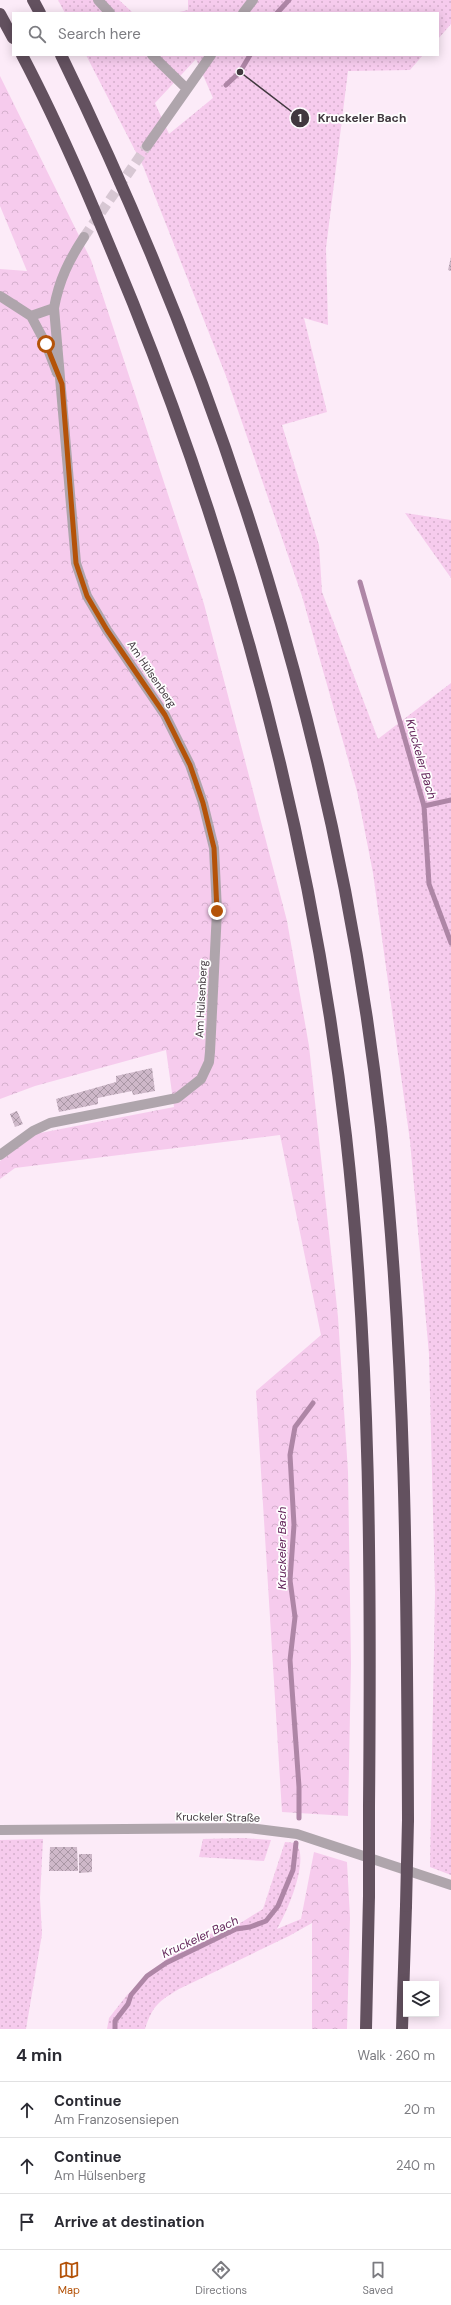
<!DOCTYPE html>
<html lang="en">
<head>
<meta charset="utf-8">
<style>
	body { margin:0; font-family:"DM Sans",sans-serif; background:#f2f2f3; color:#2b2b33 }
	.controls { position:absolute; right:12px; bottom:12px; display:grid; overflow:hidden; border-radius:0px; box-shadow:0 2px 10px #0003 }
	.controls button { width:36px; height:36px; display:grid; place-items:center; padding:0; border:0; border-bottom:1px solid #e1e1e2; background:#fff; color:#2b2b33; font:20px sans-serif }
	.stop { position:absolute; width:12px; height:12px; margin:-9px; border:3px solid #b45309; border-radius:50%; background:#fff }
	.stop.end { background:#b45309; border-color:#fff; box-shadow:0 1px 4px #0008 }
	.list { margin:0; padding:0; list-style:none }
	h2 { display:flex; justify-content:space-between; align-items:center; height:52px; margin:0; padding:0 16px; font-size:17px }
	h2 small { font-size:13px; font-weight:400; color:#7c7c81 }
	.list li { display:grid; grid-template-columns:26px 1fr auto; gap:12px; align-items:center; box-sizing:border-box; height:56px; padding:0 16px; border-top:1px solid #e1e1e2 }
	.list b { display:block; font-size:15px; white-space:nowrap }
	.list p { margin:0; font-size:13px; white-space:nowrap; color:#7c7c81 }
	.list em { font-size:13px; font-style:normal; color:#7c7c81 }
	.icon { flex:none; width:22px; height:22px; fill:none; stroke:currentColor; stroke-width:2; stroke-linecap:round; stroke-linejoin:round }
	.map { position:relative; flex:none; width:451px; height:2029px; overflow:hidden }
	.search { position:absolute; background:#fff; box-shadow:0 2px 10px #0003; left:12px; right:12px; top:12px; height:44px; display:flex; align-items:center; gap:10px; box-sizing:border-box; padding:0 14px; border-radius:0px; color:#7c7c81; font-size:15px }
	.sheet { height:220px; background:#fff }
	nav { display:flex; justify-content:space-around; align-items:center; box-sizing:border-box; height:56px; border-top:1px solid #e1e1e2; background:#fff; font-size:11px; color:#7c7c81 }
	nav a { display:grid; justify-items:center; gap:2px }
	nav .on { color:#b45309 }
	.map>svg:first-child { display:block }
</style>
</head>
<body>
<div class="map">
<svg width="451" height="2029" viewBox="0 0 451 2029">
	<defs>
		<pattern id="grass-dots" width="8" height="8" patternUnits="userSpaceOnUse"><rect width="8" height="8" fill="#f6cbed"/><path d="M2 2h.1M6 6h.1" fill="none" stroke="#d4afcc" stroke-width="1.8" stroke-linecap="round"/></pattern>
		<pattern id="forest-crowns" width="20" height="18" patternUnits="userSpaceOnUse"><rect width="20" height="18" fill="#f6cbed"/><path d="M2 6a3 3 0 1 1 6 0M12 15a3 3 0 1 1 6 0" fill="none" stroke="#d4afcc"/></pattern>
		<pattern id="building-cross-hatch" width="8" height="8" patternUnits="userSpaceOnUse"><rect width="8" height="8" fill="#ceb8c9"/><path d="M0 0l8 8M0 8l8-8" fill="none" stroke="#a997a5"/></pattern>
	</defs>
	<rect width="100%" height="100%" fill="#fcebf8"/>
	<!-- grass -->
	<path fill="url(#grass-dots)" fill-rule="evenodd" d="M58,0H119L133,13H65Z
		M188,0H451V24L438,39V13H175L188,10Z
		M86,55H423L410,70L348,71L326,248L328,325L304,318L327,412L282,425L319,545L322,592L378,739L451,683V1875L430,1867L435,1592L429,1354L410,1141L373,873L357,791L302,596L226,376L143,166ZM196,59L213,98L169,134L155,103Z
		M405,513L451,520V578Z
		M243,1838L271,1840L264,1861L199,1857L203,1839Z
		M43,1839L40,1898L42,1934L26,2029H0V1840Z
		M285,1842L296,1843C310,1860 287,1912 277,1929L301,1919L312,1923L289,1936L179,1989C158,2002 153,2005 145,2029H107L109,2018L127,1995L182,1945L242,1922L263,1909Z"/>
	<!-- forest -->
	<path fill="url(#forest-crowns)" d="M0,76L91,260L204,604L287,921L309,1046L338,1317L348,1472L351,1663L348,1816L282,1812L256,1391L321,1335L280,1135L15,1168L0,1179V1161L35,1134L174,1107L166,1050L35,1086L0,1099V269L27,271L0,206Z
		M314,1852L347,1862L350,1918L347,2029H312V1923L301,1919Z"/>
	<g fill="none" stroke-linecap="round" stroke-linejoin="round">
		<!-- stream -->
		<path stroke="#ae86a6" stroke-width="5" d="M277,13L289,0
			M226,85L240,72L250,55
			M360,582L424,806L429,884L451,943
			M424,806L451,800
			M299,1818V1787L290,1660L295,1617L290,1580L294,1525L290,1455L295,1427L313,1403
			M115,2029V2021L128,2004L131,1995L147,1976L166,1963L236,1929L250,1927L266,1921L278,1906L293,1870L296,1843"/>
	</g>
	<!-- building -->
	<path fill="url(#building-cross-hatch)" d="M451,257V271L448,270Z
		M152,1068L155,1091L133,1095L132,1091L107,1096L98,1098V1104L59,1112L56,1099L116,1082V1076Z
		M17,1111L23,1124L15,1127L10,1114Z
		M50,1847H77L78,1871H49Z
		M79,1854H92V1872L79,1873Z"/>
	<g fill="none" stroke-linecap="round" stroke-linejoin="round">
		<!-- minor-tunnel -->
		<path stroke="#d7c7d3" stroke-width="10" stroke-dasharray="10 5" stroke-linecap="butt" d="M84,237L147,146"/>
		<!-- minor -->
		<path stroke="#afa5ac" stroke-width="10" d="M98,0L110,13
			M243,13L253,0
			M152,55L187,89
			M147,146L211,55
			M0,296L31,316L46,344L57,373
			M31,316L54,308
			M0,1155L33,1131L50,1123L177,1098L201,1079L209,1062L210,1052L217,911L214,848L203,803L190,765L165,715L107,630L87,596L76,563L54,308C59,280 69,260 84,237
			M0,1830L249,1828L297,1834L451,1885"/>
		<!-- highway -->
		<path stroke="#63515f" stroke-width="12" d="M33,0L40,13
			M0,14L13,38
			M22,55C64,135 99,220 133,303C240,570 313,850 346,1136C371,1359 371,1583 369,1807
			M61,55C225,391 340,754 381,1127C406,1357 407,1589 408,1820
			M366,2029L369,1896
			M402,2029L406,1906"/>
		<!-- highway-bridge -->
		<path stroke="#63515f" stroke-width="12" d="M369,1896V1807
			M406,1906L408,1820"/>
	</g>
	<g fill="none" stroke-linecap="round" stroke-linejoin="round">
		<!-- route -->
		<path stroke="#b45309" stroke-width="5" d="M46,344L62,384L76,563L87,596L107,630L165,715L190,765L203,803L214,848L217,911"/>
	</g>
	<g text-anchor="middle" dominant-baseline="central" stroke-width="3.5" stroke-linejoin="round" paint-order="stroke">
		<!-- street labels -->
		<g font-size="11" fill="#41383f" stroke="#fefefe">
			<text transform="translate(152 674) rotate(56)">Am Hülsenberg</text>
			<text transform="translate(201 999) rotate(-87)">Am Hülsenberg</text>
			<text transform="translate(218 1817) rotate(1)">Kruckeler Straße</text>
		</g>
		<!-- water labels -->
		<g font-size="12" font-style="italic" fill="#63245a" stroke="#fefefe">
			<text transform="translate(421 759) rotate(74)">Kruckeler Bach</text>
			<text transform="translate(282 1548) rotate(-90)">Kruckeler Bach</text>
			<text transform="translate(200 1937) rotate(-25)">Kruckeler Bach</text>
		</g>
	</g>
	<!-- callouts -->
	<path fill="none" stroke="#41383f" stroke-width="1.5" d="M240 72L300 118"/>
	<g fill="#41383f" stroke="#fefefe" stroke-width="1.5">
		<circle cx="240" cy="72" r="4"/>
		<circle cx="300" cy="118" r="10"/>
	</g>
	<g font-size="12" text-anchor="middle" font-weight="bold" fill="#fff">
		<text x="300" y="122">1</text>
	</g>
	<g font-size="12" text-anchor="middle" font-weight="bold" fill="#41383f" stroke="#fefefe" stroke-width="3.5" stroke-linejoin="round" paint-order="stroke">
		<text x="362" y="122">Kruckeler Bach</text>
	</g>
</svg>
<div class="controls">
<button><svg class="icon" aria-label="layers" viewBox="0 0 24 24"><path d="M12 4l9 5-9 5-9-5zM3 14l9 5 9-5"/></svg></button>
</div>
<div class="stop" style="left:46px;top:344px"></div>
<div class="stop end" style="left:217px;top:911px"></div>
<div class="search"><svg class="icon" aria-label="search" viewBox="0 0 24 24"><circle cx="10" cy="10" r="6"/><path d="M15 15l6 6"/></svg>Search here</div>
</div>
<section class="sheet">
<h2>4 min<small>Walk · 260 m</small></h2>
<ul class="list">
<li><svg class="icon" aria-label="ahead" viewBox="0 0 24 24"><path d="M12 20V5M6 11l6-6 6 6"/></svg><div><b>Continue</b><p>Am Franzosensiepen</p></div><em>20 m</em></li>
<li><svg class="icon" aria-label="ahead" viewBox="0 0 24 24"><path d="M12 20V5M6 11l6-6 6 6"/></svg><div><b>Continue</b><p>Am Hülsenberg</p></div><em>240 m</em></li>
<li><svg class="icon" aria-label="arrive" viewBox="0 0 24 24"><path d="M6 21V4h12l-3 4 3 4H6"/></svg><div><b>Arrive at destination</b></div></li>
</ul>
</section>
<nav>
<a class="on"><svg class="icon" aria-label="map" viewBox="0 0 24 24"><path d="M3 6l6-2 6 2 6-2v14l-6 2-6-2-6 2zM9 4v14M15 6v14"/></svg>Map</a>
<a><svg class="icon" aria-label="directions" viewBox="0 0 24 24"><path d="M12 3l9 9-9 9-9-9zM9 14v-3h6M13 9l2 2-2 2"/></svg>Directions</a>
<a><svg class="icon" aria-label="saved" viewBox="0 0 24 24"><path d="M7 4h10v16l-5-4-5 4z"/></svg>Saved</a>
</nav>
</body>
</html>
